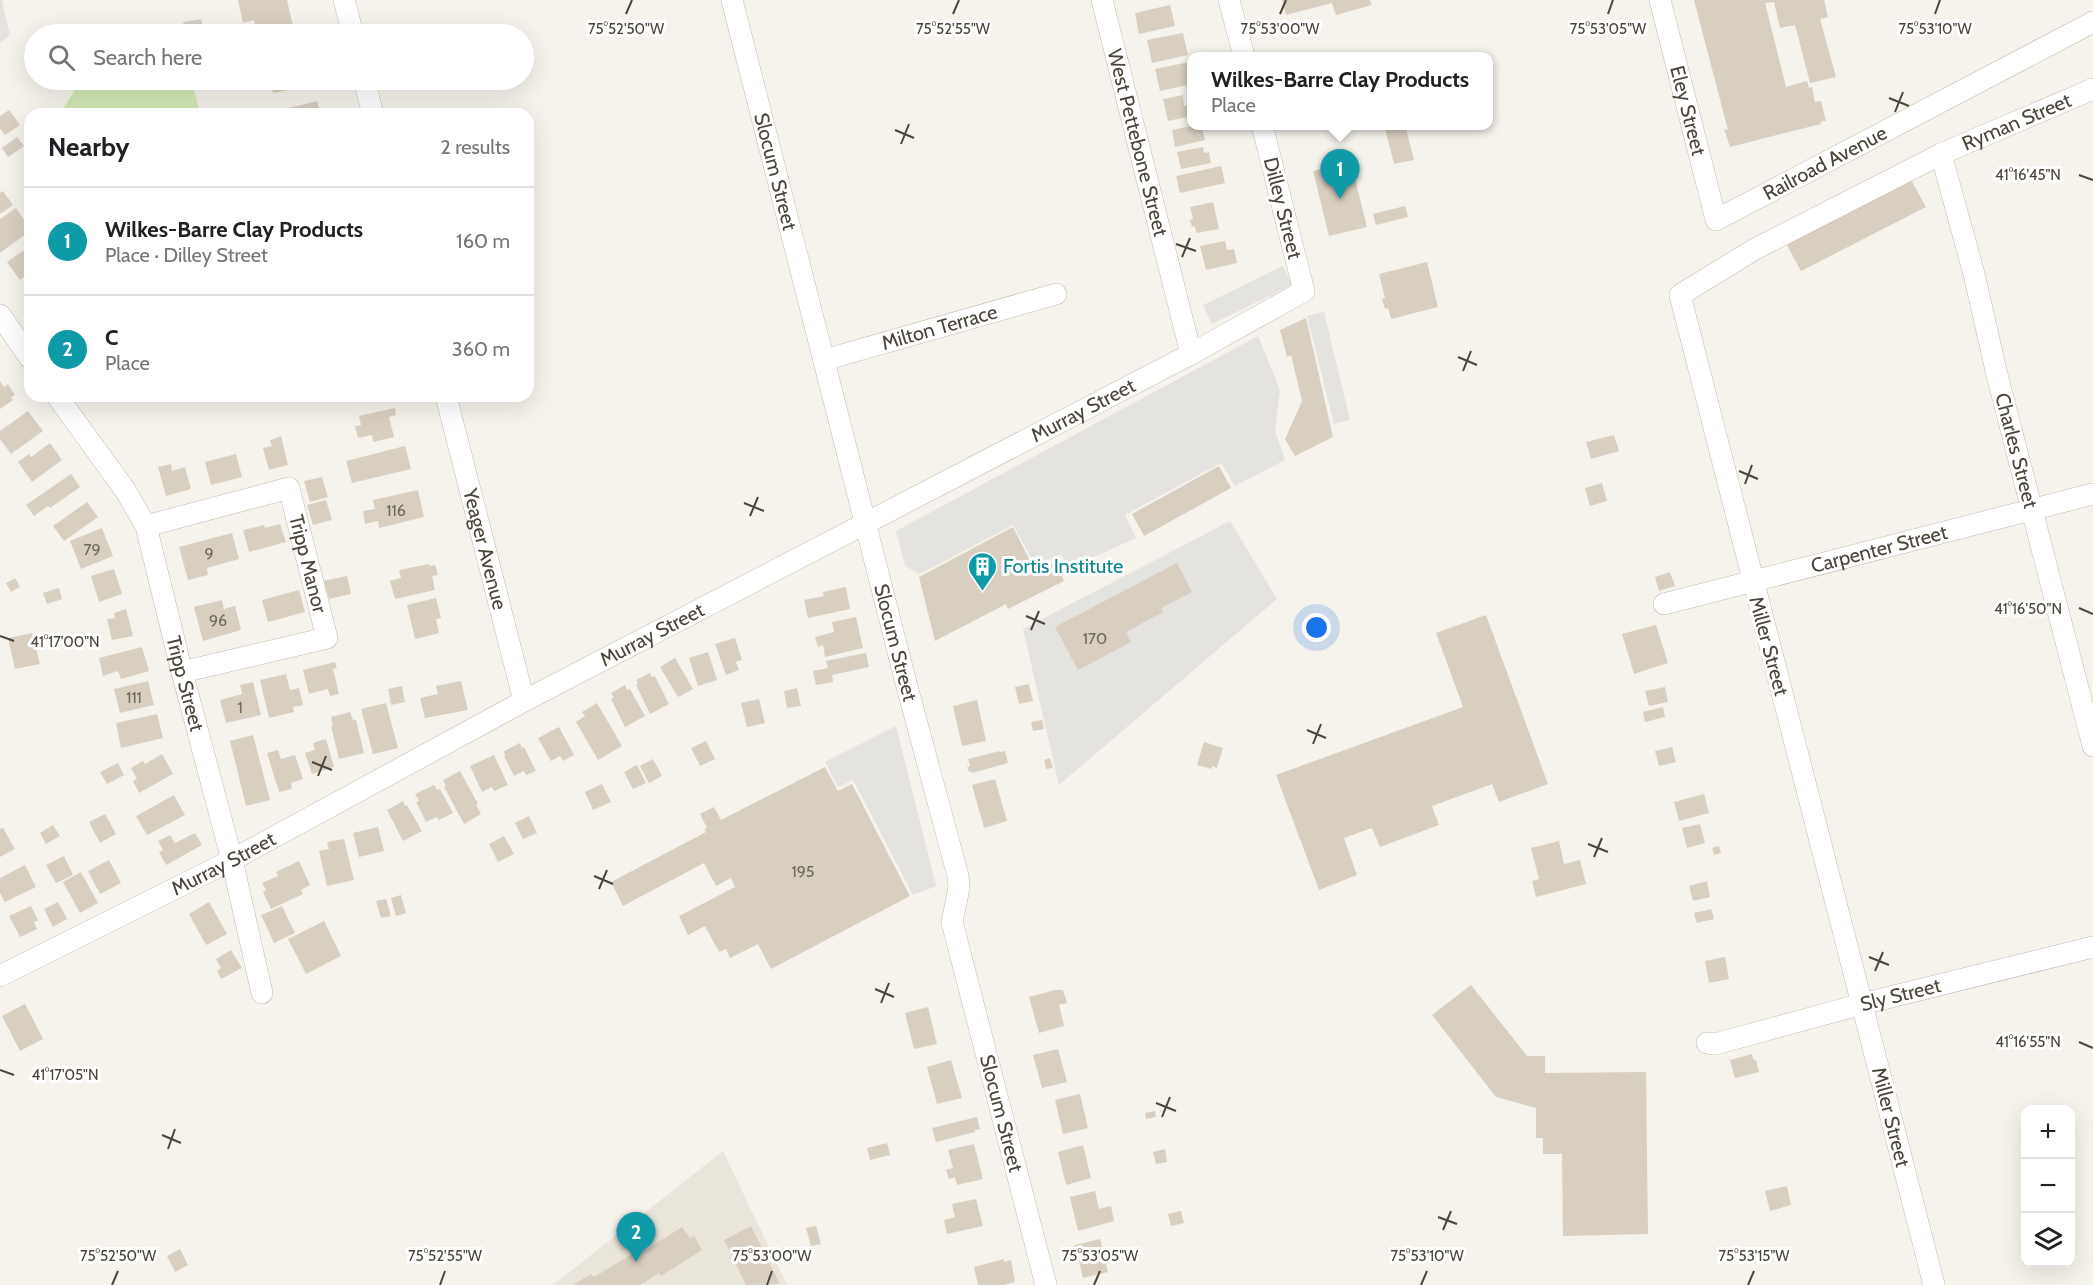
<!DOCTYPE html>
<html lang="en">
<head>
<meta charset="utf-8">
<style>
	body { margin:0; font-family:Cabin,sans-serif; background:#f2f2f2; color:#202124 }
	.controls { position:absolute; right:18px; bottom:18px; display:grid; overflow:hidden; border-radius:12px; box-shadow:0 6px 24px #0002 }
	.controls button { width:54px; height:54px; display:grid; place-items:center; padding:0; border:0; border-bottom:2px solid #e0e0e0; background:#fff; color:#202124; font:30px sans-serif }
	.you { position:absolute; left:1317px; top:628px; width:21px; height:21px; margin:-15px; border:4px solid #fff; border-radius:50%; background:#1a73e8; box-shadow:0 0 0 9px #1a73e833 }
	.badge { display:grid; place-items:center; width:39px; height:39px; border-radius:50%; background:#fc3f1d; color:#fff; font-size:20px; font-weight:700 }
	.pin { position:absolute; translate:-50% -50px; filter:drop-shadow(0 2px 3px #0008) }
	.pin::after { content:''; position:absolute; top:32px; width:21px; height:18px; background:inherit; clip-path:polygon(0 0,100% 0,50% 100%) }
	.popup { position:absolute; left:1187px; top:52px; width:306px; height:78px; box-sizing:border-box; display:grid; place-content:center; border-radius:12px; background:#fff; filter:drop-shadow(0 2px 4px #0005); font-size:20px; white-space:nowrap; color:#757577 }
	.popup b { font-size:22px; color:#202124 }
	.popup::after { content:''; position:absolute; left:50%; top:100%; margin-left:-12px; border:12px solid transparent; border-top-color:#fff }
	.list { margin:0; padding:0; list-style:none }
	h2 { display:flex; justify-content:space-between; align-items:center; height:78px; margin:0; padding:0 24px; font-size:26px }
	h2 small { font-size:20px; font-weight:400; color:#757577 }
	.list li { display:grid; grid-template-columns:39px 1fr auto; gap:18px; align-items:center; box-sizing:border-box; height:108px; padding:0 24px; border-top:2px solid #e0e0e0 }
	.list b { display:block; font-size:22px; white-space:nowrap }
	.list p { margin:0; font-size:20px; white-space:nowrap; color:#757577 }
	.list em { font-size:20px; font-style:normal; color:#757577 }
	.icon { flex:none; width:33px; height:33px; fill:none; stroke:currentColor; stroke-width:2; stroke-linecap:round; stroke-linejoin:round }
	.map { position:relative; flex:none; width:2093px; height:1285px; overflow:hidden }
	.search { position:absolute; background:#fff; box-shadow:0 6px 24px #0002; left:24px; top:24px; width:510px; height:66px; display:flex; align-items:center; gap:15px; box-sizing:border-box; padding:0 21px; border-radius:33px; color:#757577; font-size:22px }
	.panel { position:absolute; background:#fff; box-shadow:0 6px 24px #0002; left:24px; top:108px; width:510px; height:294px; border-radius:18px }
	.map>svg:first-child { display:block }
</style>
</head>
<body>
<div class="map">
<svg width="2093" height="1285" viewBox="0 0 2093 1285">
	<rect width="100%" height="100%" fill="#f6f3ec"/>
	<!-- residential -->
	<path fill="#eae5da" d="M723,1151L787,1285H553Z"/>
	<!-- green -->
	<path fill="#d2eab5" d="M81,80H192L200,114H60Z"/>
	<!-- parking -->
	<path fill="#e5e3e0" d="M0,0H2L10,35L0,43Z
		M1283,266L1292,285L1212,324L1203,305Z
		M1324,312L1350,420L1334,424L1307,316Z
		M1258,336L1280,390L1275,431L1285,460L1235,486L1221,463L1125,515L1136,538L1069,568L1061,554L1036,567L1013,525L920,574L905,566L896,531Z
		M1230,521L1277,599L1059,785L1023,629Z
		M896,726L936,885H939L913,895L853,780L838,787L825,762Z"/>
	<!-- building -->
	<path fill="#d8cfc1" d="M238,0H287L293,26L263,33L262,30L257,31L254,20L243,23Z
		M1282,0H1370L1372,5L1336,15L1332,3L1286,15Z
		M1694,0H1824L1828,17L1820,19L1836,77L1810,83L1795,25L1780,28L1774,2L1765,3L1786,87L1807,81L1809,88L1812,87L1815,102L1821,101L1826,121L1820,122L1821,124L1730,147L1724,129L1728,130Z
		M1170,5L1175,26L1139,34L1135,13Z
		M201,19L204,34H186L183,22Z
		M1183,33L1188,55L1152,63L1147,40Z
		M1189,62L1192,84L1160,91L1155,69Z
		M270,80H304L305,87L273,93Z
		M1183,95L1184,106H1191L1192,116L1168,121L1163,99Z
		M317,101L321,114H270V113Z
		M9,110L20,125L5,135L0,129V116Z
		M1197,125L1198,130L1202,129L1205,140L1175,147L1172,130Z
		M1384,125H1405L1414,160L1394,164Z
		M17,137L24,146L8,157L2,148Z
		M1203,147L1204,153L1209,152L1211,163L1181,169L1177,152Z
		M1336,165L1337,170L1352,167L1367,227L1329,236L1313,171Z
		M1221,166L1225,183L1180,193L1176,176Z
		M1910,178L1926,207L1801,271L1786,243Z
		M3,191L13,205L0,214V193Z
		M1213,202L1219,229L1196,233L1195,226L1192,227L1190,220L1193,219L1190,207Z
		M1405,206L1408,217L1376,225L1373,214Z
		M16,208L30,228V231L0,253V219Z
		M1225,241L1227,250L1234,249L1237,263L1206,270L1200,246Z
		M30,246V272L20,280L7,262Z
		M1427,262L1438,307L1391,319L1388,308L1385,309L1382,299L1385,298L1379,274Z
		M1306,318L1333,437L1295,456L1285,439L1302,401L1291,355L1287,357L1280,330Z
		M0,381L4,387L8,384L15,395L11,397L13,400L0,409Z
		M358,396H380V397L359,402Z
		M395,408L396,415L389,417L394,437L373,442L372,435L358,438L355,426L361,425L359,416Z
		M28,411L43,431L11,454L0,439V431Z
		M1614,435L1619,451L1591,459L1586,442Z
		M281,436L288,465L269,470L263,448L272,446L270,440Z
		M50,443L62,460L32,482L18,462L29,454L31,457Z
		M405,446L411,469L352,483L346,461Z
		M236,454L242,477L211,485L205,462Z
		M171,464L172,471L185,467L191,489L166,496L158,467Z
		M1219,466L1231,488L1144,536L1132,514Z
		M71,474L80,487L50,508L48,506L34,516L26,505Z
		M322,477L328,497L310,502L304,481Z
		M1602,483L1607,501L1590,506L1585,488Z
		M418,490L424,517L379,528L378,521L365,524L363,511L375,509L373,500Z
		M326,500L332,520L313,525L307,505Z
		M87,502L98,517L64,541L53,526Z
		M280,524L286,542L249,552L243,530L264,525L265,528Z
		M1013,527L1036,573L1056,562L1064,581L1008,609L1006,604L935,641L919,577Z
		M102,528L113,556L81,569L70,541Z
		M232,533L239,559L207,568L208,575L188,580L179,547Z
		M1177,563L1192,592L1161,608L1163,612L1126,632L1131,642L1078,670L1055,627Z
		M429,564V566L435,565L438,575L432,576L435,590L395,599L390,581L401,578L399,570Z
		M114,569L122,594L99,602L91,576Z
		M1670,572L1675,586L1659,591L1655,577Z
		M347,576L351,594L329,599L324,581Z
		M15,578L20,587L11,592L6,583Z
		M846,587L850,609L808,618L804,600L824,596L823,592Z
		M59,588L62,599L47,604L43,593Z
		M299,590L305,612L268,622L262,600Z
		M436,598L441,618L436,619L439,633L415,639L407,605Z
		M222,600L224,609L235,606L241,630L203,641L194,607Z
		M126,609L133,636L112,640L107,619L115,618L114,613Z
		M1486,615L1548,784L1499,802L1492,784L1432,806L1439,825L1380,847L1372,828L1344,838L1357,875L1319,890L1276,775L1463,707L1436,633Z
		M856,617L863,648L825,657L823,645L818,647L815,637L834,632L832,622Z
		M1656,625L1668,663L1634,674L1622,634Z
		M32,633L40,664L15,669L8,638Z
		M735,638L742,660L736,662L739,670L726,675L715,644Z
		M142,647L149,671L121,679L118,671L103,676L99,658Z
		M708,652L717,680L698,686L689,658Z
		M866,653L869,667L832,675L833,682L816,685L813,671L828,668L826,661Z
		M675,658L693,689L678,697L660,667Z
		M335,662L337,668L333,669L339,694L330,696L328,689L309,694L303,670Z
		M650,673L652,677L655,676L669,704L650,714L636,685L638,684L636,680Z
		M286,674L290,690L299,688L303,705L293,707L294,712L269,718L260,680Z
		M148,681L154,705L120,713L114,689Z
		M461,681L468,710L425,718L420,698L438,694L436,686Z
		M253,682L261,715L226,723L220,700L242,694L240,685Z
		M1029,684L1033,701L1019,704L1015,687Z
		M625,685L627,690L630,689L645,716L625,727L611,699L614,697L611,693Z
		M402,686L405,702L391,705L388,689Z
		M1665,687L1668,702L1649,706L1645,691Z
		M797,688L801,706L787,708L784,691Z
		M759,699L765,723L747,727L741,703Z
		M977,700L986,741L962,746L953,706Z
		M386,703L398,748L373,754L361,709Z
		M597,703L622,746L598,760L576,722L585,716L582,712Z
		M1663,707L1665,717L1645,722L1643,712Z
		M350,712L353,720H356L364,753L339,759L331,726H333L331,717Z
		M157,714L163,738L121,748L116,723Z
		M1042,720L1044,729L1033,731L1031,722Z
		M559,727L574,755L563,761L560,756L551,761L538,738Z
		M253,735L270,800L246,806L230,741Z
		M326,739L334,767L312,774L305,753L315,750L313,743Z
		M706,741L715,759L700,766L691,748Z
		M1204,742L1223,748L1217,768L1212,766V769L1197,765Z
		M520,743L522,748L524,747L536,771L526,775L524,771L514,776L504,756H505L504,751Z
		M1672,747L1676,762L1659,766L1655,751Z
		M278,750L281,759L295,755L303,779L291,783L292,789L279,792L267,753Z
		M1000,751V752L1005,751L1008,763L972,773L971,771L969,772L967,767L970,766L968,759Z
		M162,754L173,774L139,793L133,781L137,779L131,768L143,761L145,764Z
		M494,755L508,785L494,791L492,787L482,792L470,766Z
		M1050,758L1053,768L1046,769L1044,760Z
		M653,759L662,776L649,783L640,766Z
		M118,763L124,775L107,784L100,772Z
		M637,765L646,783L633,789L624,772Z
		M825,767L838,791L852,784L910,896L771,969L758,944L730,958L726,949L719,952L705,926L688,935L679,916L735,887L731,878L716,886L704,863L623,906L611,882L706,832L704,829L707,828L700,814L714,807L721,820Z
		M460,771L478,804L476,805L481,814L464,824L444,787L446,786L443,780Z
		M995,779L1007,821L984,828L972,785Z
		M602,784L611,802L593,810L585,792Z
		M434,785L437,790L440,789L453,813L439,820L437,817L426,822L416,802L419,801L415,794Z
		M1704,794L1709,813L1679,821L1674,802Z
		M174,795L185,815L147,835L136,816Z
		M403,801L405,806L407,805L422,831L403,841L387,810Z
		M105,814L116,834L100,843L89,822Z
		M529,816L537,833L523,839L515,823Z
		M1700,824L1705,843L1687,848L1682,828Z
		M53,825L60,836L46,844L40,833Z
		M378,827L384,851L359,857L353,833Z
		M3,828L15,849L0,857V829Z
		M195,833L202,845L166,865L159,852L163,850L158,841L170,835L175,843Z
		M504,836L514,854L498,862L489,844Z
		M344,839L354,880L327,886L319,851L329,849L327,842Z
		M1559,841L1564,864L1580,860L1586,884L1536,897L1532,881L1539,879L1531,848Z
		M1719,846L1721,853L1714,855L1712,848Z
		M64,856L73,875L56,883L46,865Z
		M109,860L121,883L100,894L88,871Z
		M299,861L310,885L301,890L303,894L271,909L263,892L266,890L262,883L278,876L276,872Z
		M25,865L36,887L5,902L0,893V878Z
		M81,872L98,903L80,913L63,882Z
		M1707,881L1710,897L1693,901L1689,886Z
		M401,895L406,913L396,916L391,898Z
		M386,899L391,916L381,918L376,901Z
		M58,902L67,919L53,927L44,909Z
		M209,902L227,934L206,945L189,914Z
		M31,906L38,920L34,922L37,929L20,937L9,916Z
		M282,906L295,933L274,943L261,915Z
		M1711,909L1714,919L1697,923L1694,913Z
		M324,921L341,956L306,974L288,939Z
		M231,950L242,968L221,979L217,971L221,968L216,959Z
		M1725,957L1729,979L1709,983L1705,961Z
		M1471,985L1527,1056H1545V1073L1646,1072L1648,1234L1563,1236L1562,1154H1543V1138H1536V1108L1496,1097L1432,1015Z
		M1055,990H1063L1067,1003L1059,1005L1064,1026L1039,1033L1029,997Z
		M25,1004L43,1039L20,1051L2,1016Z
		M928,1007L937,1044L914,1049L905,1013Z
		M1058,1049L1067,1082L1042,1088L1033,1055Z
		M1752,1054L1754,1060H1756L1759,1072L1735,1078L1730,1060Z
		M951,1060L962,1098L937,1104L927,1067Z
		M1080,1094L1088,1128L1063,1134L1055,1100Z
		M1155,1111L1156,1117L1146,1119L1145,1113Z
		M977,1117L980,1129L975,1130V1132L936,1142L932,1128Z
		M887,1143L890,1155L870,1160L867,1148Z
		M974,1144L983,1179L957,1185L955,1177L949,1179L946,1170L953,1168L948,1150Z
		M1083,1145L1091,1178L1066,1185L1058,1152Z
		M1165,1149L1167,1162L1156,1164L1153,1152Z
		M1787,1186L1791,1205L1770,1211L1765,1191Z
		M1095,1191L1099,1209L1111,1206L1114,1221L1078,1231L1070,1197Z
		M976,1199L983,1226L947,1234L944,1220L955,1217L952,1204Z
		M1181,1211L1184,1223L1171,1226L1168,1214Z
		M751,1226L780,1284L746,1285L724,1240Z
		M816,1226L821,1244L811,1246L806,1228Z
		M682,1227L690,1238L694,1236L702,1250L661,1276L659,1273L640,1285H573L591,1274L594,1277L644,1247L646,1250Z
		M1100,1239L1108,1272L1083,1278L1075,1245Z
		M180,1249L188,1265L175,1272L167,1256Z
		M1004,1259V1262L1011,1260L1015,1282L1004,1285H978L974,1267Z"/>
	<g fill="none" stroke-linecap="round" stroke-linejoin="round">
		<defs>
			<g id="minor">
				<path d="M344,0L353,34"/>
				<path id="s1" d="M732,0L905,679L958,876L959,888L952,922L1046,1285"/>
				<path id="s2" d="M1102,0L1191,354"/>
				<path d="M1229,0L1244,56"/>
				<path id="s3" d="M1660,0L1716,220L2093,22"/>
				<path d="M364,80L373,114"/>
				<path id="s4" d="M1941,154L1974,274L1997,375L2093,746"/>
				<path d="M0,315L30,358"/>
				<path id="s5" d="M824,360L1056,294"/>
				<path id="s6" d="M57,396L125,490L146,526L182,672L232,860L262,993"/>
				<path id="s7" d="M446,396L524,701"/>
				<path id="s8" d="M146,526L289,488L327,638L182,672"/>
				<path id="s9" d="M1664,604L2093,494"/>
				<path id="s10" d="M0,976L232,860L524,701L1191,354L1304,291L1262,125"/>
				<path id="s11" d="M1707,1043L1715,1044L1862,1004L2093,947"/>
				<path id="s12" d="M1934,1285L1680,295L1755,249L1941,154L2093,89"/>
			</g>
		</defs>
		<!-- minor casing -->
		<use href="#minor" stroke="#c2bbae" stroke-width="22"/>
		<!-- minor -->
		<use href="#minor" stroke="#fff" stroke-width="21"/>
	</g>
	<!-- ticks -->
	<path fill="none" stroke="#4b4439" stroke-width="2" d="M626,14L632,0M953,14L959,0M1280,14L1286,0M1608,14L1613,0M1935,14L1940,0M1889,98L1909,106M1895,112L1903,92M895,130L914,138M901,144L909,124M2079,175L2093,180M1176,244L1196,251M1182,257L1190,238M1458,357L1477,365M1463,371L1471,351M1739,471L1758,479M1745,484L1752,465M744,503L764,511M750,516L758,497M2079,608L2093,614M1026,616L1045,624M1031,630L1039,611M0,636L14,641M1307,730L1326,738M1313,744L1321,724M312,762L332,770M318,776L326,756M1588,844L1608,852M1594,857L1602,838M594,876L613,884M599,889L607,870M1869,957L1889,965M1875,971L1883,952M875,989L894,997M881,1003L889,983M2079,1042L2093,1048M0,1070L14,1075M1156,1103L1176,1111M1162,1117L1170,1097M162,1135L181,1143M168,1149L175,1129M1438,1217L1457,1224M1443,1230L1451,1211M112,1285L118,1271M440,1285L445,1271M767,1285L772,1271M1094,1285L1100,1271M1421,1285L1427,1271M1748,1285L1754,1271"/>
	<!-- icons -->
	<defs>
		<symbol id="building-pin" viewBox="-11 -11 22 30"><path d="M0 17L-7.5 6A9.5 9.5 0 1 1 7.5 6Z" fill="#0f9aa8" stroke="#fff"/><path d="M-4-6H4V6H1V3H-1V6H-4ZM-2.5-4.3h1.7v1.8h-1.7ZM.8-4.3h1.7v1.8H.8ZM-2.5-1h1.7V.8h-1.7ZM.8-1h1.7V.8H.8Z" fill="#fff"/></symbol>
	</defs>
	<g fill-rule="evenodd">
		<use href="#building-pin" x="966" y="550" width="33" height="45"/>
	</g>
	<g text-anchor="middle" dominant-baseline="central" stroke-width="6" stroke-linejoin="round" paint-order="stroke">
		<!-- number labels -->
		<g font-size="16" fill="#6e675b">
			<text x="396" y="510">116</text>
			<text x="92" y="549">79</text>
			<text x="209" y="553">9</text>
			<text x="218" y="620">96</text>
			<text x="1095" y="638">170</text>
			<text x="134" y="697">111</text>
			<text x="240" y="707">1</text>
			<text x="803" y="871">195</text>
		</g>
		<!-- street labels -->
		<g font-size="20" fill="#4b4439" stroke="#fff">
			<text stroke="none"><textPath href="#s3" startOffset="114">Eley Street</textPath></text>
			<text stroke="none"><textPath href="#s12" startOffset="1401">Ryman Street</textPath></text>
			<text stroke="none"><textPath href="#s2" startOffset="147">West Pettebone Street</textPath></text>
			<text stroke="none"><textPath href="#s3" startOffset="350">Railroad Avenue</textPath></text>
			<text stroke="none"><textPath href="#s1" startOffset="177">Slocum Street</textPath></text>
			<text transform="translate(1283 208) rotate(76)">Dilley Street</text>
			<text stroke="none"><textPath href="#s5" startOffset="120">Milton Terrace</textPath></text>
			<text stroke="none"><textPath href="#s10" startOffset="1222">Murray Street</textPath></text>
			<text stroke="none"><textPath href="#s4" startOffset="306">Charles Street</textPath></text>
			<text stroke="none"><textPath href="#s7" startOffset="158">Yeager Avenue</textPath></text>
			<text stroke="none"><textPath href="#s9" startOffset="222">Carpenter Street</textPath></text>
			<text stroke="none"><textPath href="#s8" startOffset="226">Tripp Manor</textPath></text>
			<text stroke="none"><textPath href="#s10" startOffset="736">Murray Street</textPath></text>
			<text stroke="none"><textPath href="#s1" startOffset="663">Slocum Street</textPath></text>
			<text transform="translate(1769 646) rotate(75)">Miller Street</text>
			<text stroke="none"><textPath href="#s6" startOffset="320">Tripp Street</textPath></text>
			<text stroke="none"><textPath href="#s10" startOffset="250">Murray Street</textPath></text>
			<text stroke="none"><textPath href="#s11" startOffset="200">Sly Street</textPath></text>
			<text stroke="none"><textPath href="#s1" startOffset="1149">Slocum Street</textPath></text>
			<text transform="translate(1891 1117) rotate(76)">Miller Street</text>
		</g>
		<!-- culture labels -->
		<g font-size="20" fill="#0d838f" stroke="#fff" text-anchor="start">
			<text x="1003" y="566">Fortis Institute</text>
		</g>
	</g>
	<g font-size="15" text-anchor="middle" fill="#4b4439" stroke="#fff" stroke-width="6" stroke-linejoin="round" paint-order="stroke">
		<text x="953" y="34">75°52'55"W</text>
		<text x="626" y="34">75°52'50"W</text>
		<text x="1280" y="34">75°53'00"W</text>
		<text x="1608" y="34">75°53'05"W</text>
		<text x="1935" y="34">75°53'10"W</text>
		<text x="2028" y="180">41°16'45"N</text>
		<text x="2028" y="614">41°16'50"N</text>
		<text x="65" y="647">41°17'00"N</text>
		<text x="2028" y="1047">41°16'55"N</text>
		<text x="65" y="1080">41°17'05"N</text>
		<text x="118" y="1261">75°52'50"W</text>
		<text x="445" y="1261">75°52'55"W</text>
		<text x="772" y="1261">75°53'00"W</text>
		<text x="1100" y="1261">75°53'05"W</text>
		<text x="1427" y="1261">75°53'10"W</text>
		<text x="1754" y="1261">75°53'15"W</text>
	</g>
</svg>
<div class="controls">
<button>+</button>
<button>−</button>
<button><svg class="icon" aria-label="layers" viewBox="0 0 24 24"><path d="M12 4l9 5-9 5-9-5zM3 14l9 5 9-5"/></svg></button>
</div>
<div class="you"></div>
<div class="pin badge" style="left:1340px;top:199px;background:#0f9aa8">1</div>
<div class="popup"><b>Wilkes-Barre Clay Products</b>Place</div>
<div class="pin badge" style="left:636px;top:1262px;background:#0f9aa8">2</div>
<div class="search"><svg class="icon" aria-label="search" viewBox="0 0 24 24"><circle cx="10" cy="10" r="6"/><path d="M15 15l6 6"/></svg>Search here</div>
<section class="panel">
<h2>Nearby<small>2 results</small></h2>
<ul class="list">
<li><span class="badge" style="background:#0f9aa8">1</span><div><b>Wilkes-Barre Clay Products</b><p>Place · Dilley Street</p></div><em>160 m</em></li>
<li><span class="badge" style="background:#0f9aa8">2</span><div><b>C</b><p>Place</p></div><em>360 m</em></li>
</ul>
</section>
</div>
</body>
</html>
